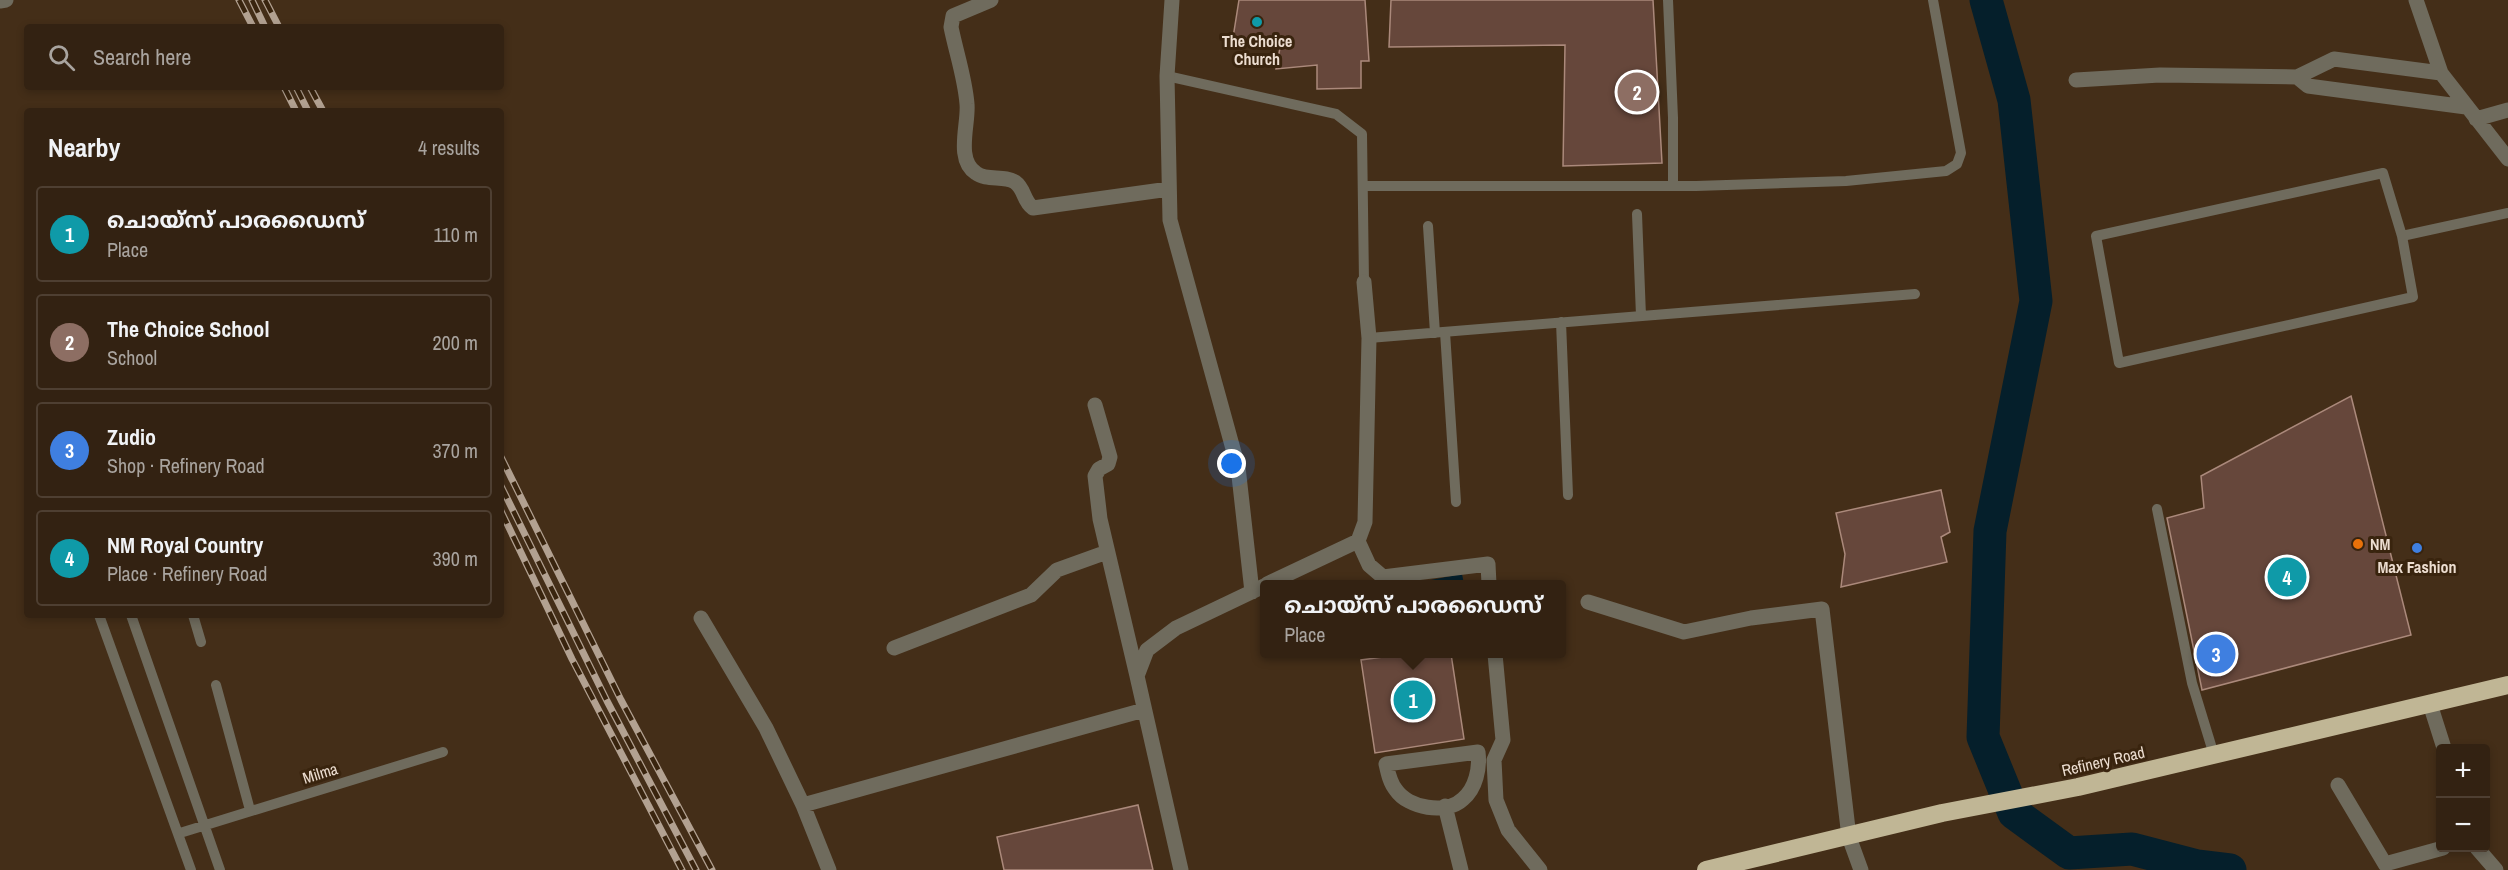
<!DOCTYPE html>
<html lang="en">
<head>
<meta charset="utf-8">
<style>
	body { margin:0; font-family:"Archivo Narrow","Noto Sans Malayalam",sans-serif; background:#3b2a1b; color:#f1f3f6 }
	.controls { position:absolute; right:18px; bottom:18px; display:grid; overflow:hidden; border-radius:6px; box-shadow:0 3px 9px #0003 }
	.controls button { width:54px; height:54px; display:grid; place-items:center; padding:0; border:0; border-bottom:2px solid #4e3f32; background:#332212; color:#f1f3f6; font:30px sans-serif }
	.you { position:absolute; left:1232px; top:464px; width:21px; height:21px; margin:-15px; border:4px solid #fff; border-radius:50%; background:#1a73e8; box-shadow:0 0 0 9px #1a73e833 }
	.badge { display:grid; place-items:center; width:39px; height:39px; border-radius:50%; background:#98b6fd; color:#fff; font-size:20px; font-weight:700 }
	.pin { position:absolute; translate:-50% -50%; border:3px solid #fff; box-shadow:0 2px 6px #0006 }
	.popup { position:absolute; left:1260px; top:580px; width:306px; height:78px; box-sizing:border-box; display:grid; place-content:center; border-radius:6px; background:#332212; filter:drop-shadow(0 2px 4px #0005); font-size:20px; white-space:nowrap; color:#a9a49f }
	.popup b { font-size:22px; color:#f1f3f6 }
	.popup::after { content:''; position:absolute; left:50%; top:100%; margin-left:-12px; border:12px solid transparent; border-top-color:#332212 }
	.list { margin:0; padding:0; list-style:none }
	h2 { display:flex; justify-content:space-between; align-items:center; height:78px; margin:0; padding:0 24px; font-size:26px }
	h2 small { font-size:20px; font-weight:400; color:#a9a49f }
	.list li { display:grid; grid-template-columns:39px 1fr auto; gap:18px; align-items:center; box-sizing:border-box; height:96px; margin:0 12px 12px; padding:0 12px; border:2px solid #4e3f32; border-radius:6px }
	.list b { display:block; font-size:22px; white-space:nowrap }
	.list p { margin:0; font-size:20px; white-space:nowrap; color:#a9a49f }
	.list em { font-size:20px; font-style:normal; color:#a9a49f }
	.icon { flex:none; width:33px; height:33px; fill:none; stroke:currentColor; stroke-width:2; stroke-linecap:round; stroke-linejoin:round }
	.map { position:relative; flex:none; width:2508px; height:870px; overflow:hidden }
	.search { position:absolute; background:#332212; box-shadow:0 3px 9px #0003; left:24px; top:24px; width:480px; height:66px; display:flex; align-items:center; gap:15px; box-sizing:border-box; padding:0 21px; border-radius:6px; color:#a9a49f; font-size:22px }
	.panel { position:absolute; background:#332212; box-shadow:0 3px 9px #0003; left:24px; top:108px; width:480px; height:510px; border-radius:6px }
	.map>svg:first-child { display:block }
</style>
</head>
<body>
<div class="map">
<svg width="2508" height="870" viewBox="0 0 2508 870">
	<rect width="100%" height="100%" fill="#442e18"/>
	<!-- water -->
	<path fill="#051f2b" d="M1462,574L1464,584H1421L1420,582Z"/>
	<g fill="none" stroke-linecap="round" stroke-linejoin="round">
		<!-- river -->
		<path stroke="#051f2b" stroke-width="33" d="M1986,0L2014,100L2036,301L1990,531L1983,737L2014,813L2069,853L2132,849L2197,866L2230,870"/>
	</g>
	<!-- building -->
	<path fill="#66473b" stroke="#ab897b" stroke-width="1.5" d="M1239,0H1365L1369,61H1361V88L1317,89V65L1276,69L1280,48L1232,44Z
		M1391,0H1653L1662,163L1563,166L1565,45L1389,47Z
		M2351,396L2411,635L2202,690L2167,518L2204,508L2201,476Z
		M1941,490L1950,532L1941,537L1947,562L1841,587L1845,554L1836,513Z
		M1405,654H1451L1464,739L1375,753L1361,660Z
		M1138,805L1153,870H1004L997,837Z"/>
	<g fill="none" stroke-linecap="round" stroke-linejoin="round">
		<!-- lane -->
		<path stroke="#6f6b5d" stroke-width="10" d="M1668,0L1673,118V186
			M1167,76L1336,114L1362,134L1364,282
			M2383,173L2402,236L2413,297L2119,363L2096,236Z
			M1363,186H1696L1846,181L1946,171L1957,164L1961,153L1933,0
			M1637,214L1641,316
			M1428,226L1435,333
			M2402,236L2508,213
			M1561,322L1568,495
			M1445,332L1456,502
			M1369,338L1915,294
			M2157,509L2192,683L2214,755
			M99,615L191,870
			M131,615L220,870
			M193,615L201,642
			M216,685L250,810
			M180,833L443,752"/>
		<!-- street -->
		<path stroke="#6f6b5d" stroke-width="15" d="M991,0L953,16L951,27C956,52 965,78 967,104C969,124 955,159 976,173C986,181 1005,175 1015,182C1025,189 1023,201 1033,208L1169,189
			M1172,0L1167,76L1170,220L1238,467L1252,592
			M2416,0L2441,73L2508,159
			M0,1L6,0
			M2297,77L2308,86L2466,107
			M2076,80L2160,75L2297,77L2334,59L2441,73
			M2476,119L2508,110
			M1095,405L1110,457L1108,464L1099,469L1095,476L1100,519L1137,676
			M1358,541L1369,565L1383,577L1488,564L1489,584
			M1267,584L1358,541L1365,522L1369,338L1364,282
			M1588,602L1684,632L1751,618L1822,609L1849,837L1861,870
			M701,618L766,728L803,805L1144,710
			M894,648L1031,595L1057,570L1107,552
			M1495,654L1503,740L1494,760L1496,800L1508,830L1540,870
			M2430,704L2444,748
			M1478,752C1480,768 1476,788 1463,799C1446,815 1408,808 1396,790C1390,783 1388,773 1386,764Z
			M2338,785L2385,864L2443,848
			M803,805L829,870
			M1445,806L1461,870
			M2477,848L2496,870
			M1181,870L1137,676L1147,650L1176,628L1264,586"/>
		<!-- highway -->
		<path stroke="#c0b695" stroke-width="18" d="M1706,870L1942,813L2078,787L2508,685"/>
		<defs>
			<path id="rail" d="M239,0L253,27
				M252,0L265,27
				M265,0L279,27
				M284,87L296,111
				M296,87L308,111
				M310,87L323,111
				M501,457L621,700L712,870
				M501,486L607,701L696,870
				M501,511L572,659L682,870"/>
		</defs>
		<!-- rail casing -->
		<use href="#rail" stroke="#b2a191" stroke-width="7"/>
		<!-- rail -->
		<use href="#rail" stroke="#39240e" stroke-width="4.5" stroke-dasharray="14" stroke-linecap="butt"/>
	</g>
	<!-- markers -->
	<circle fill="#0f9aa8" stroke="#39240e" stroke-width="2" cx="1257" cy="22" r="6"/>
	<circle fill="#e8710a" stroke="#39240e" stroke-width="2" cx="2358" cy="544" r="6"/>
	<circle fill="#3f7fe0" stroke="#39240e" stroke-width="2" cx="2417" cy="548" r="6"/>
	<g text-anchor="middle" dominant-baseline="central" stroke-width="6" stroke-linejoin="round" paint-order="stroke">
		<!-- poi labels -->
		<g font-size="16" font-weight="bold" fill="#ecddd0" stroke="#39240e">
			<text x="1257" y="41">The Choice<tspan x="1257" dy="18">Church</tspan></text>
			<text x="2370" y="544" text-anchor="start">NM</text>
			<text x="2417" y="567">Max Fashion</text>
		</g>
		<!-- street labels -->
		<g font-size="16" fill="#ecddd0" stroke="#39240e">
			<text transform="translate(2103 761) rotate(-13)">Refinery Road</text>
			<text transform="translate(320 773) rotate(-17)">Milma</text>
		</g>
	</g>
</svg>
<div class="controls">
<button>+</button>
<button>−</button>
</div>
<div class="you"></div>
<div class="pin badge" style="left:1413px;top:700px;background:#0f9aa8">1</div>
<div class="popup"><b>ചൊയ്സ് പാരഡൈസ്</b>Place</div>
<div class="pin badge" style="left:1637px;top:92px;background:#8d6e63">2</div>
<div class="pin badge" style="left:2216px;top:654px;background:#3f7fe0">3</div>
<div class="pin badge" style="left:2287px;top:577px;background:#0f9aa8">4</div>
<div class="search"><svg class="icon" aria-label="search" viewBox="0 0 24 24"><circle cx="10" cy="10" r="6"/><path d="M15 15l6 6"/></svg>Search here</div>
<section class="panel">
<h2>Nearby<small>4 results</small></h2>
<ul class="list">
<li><span class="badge" style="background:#0f9aa8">1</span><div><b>ചൊയ്സ് പാരഡൈസ്</b><p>Place</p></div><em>110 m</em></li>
<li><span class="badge" style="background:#8d6e63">2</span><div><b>The Choice School</b><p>School</p></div><em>200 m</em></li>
<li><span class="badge" style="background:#3f7fe0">3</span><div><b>Zudio</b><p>Shop · Refinery Road</p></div><em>370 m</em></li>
<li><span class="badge" style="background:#0f9aa8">4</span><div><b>NM Royal Country</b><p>Place · Refinery Road</p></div><em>390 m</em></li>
</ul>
</section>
</div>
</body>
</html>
